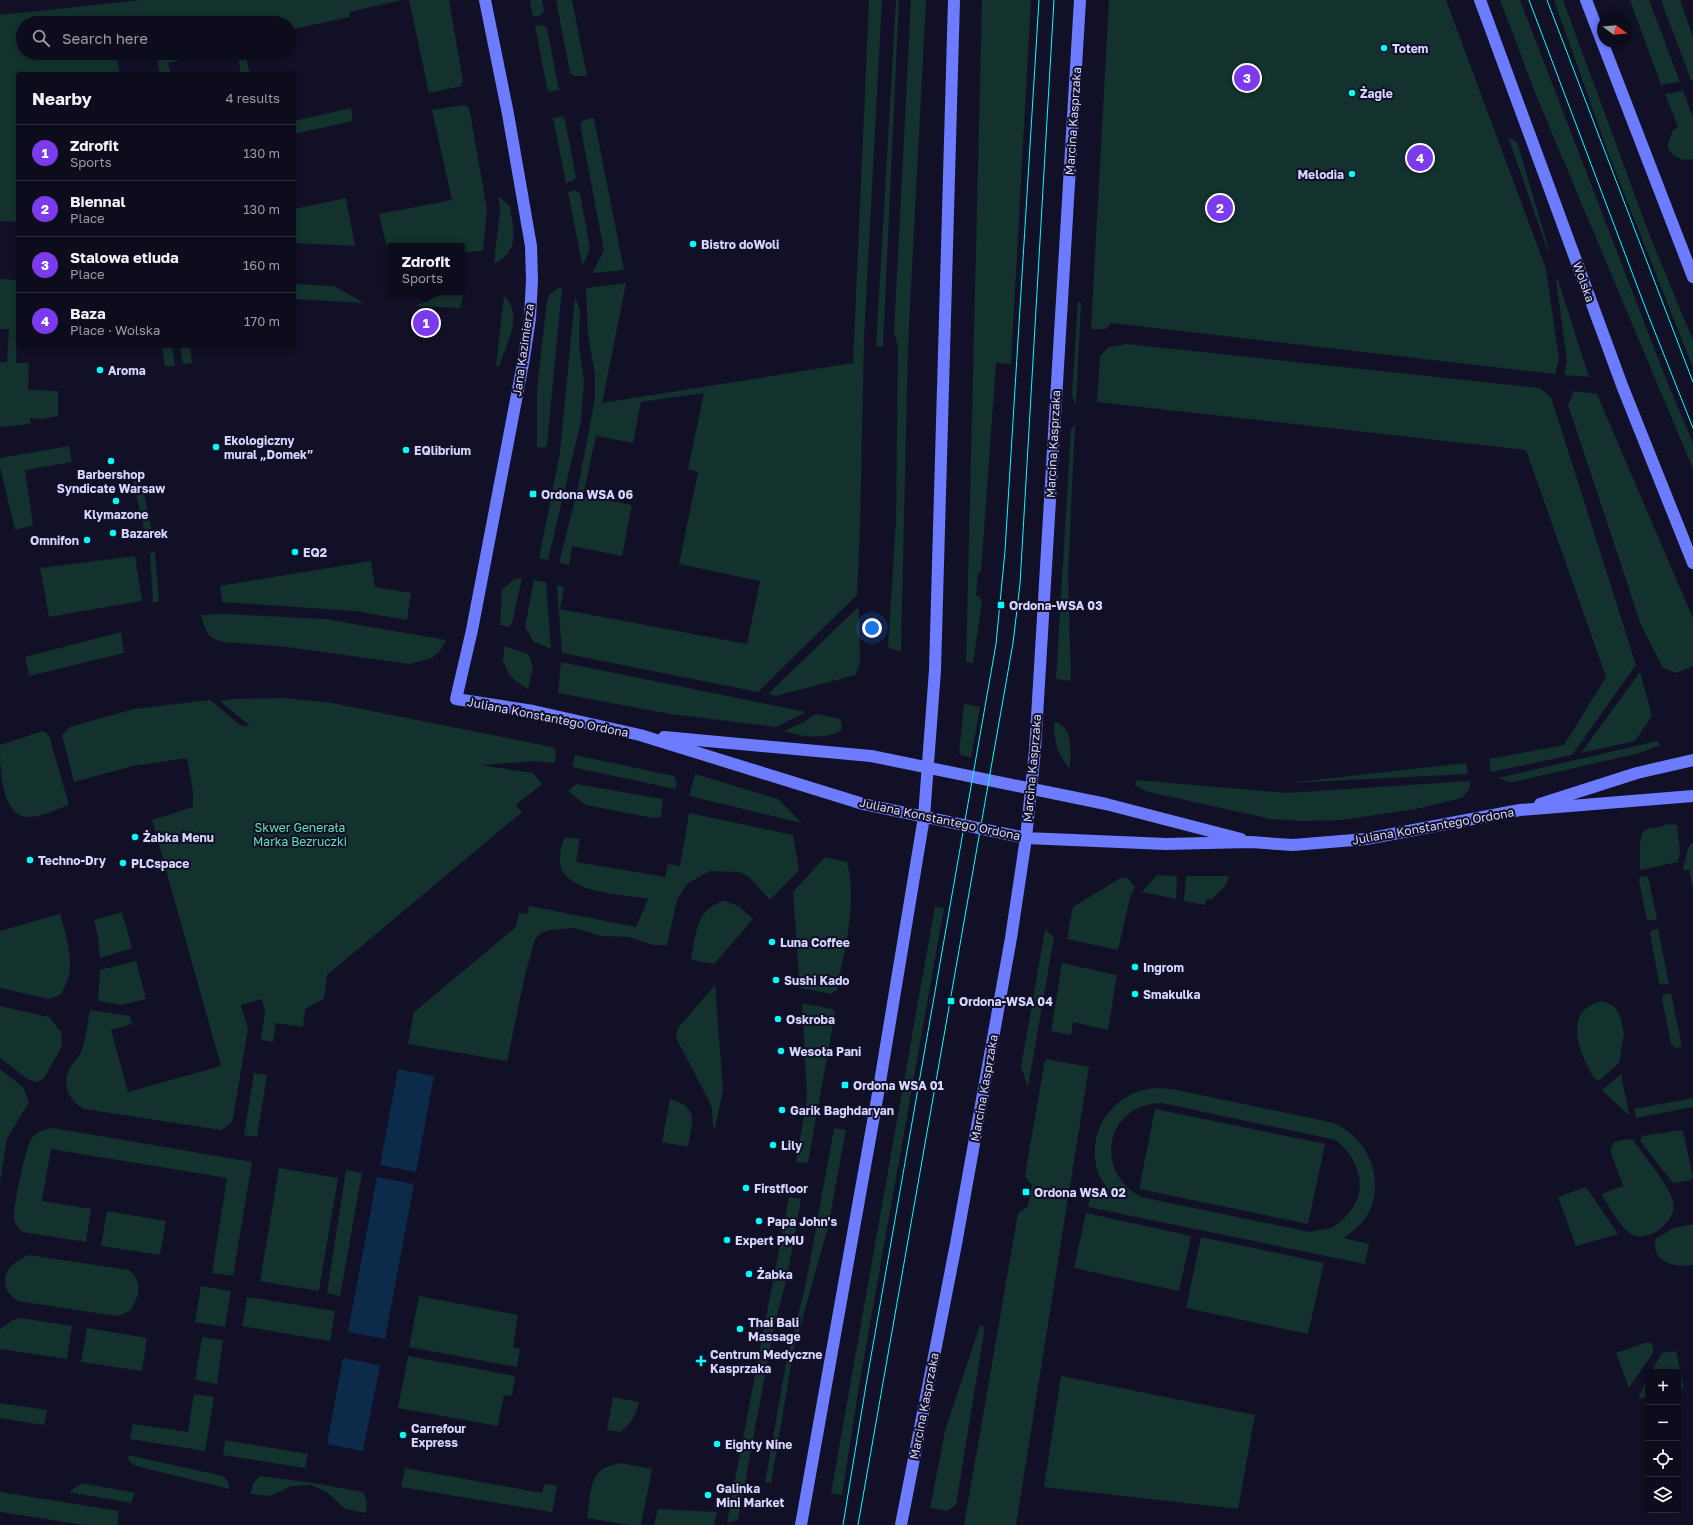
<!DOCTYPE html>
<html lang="en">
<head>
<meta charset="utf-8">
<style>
	body { margin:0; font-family:"Golos Text",sans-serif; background:#1b1a2a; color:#f1f3f6 }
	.controls { position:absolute; right:12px; bottom:12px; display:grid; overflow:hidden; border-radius:4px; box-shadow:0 2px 6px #0003 }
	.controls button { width:36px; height:36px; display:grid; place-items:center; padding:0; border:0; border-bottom:1px solid #2d2c3b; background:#0d0c1d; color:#f1f3f6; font:20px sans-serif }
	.compass { position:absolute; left:1597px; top:12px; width:36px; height:36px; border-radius:50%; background:#0d0c1d; box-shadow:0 2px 6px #0003; rotate:106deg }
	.you { position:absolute; left:872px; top:628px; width:14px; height:14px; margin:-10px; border:3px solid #fff; border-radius:50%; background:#1a73e8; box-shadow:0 0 0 6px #1a73e833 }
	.badge { display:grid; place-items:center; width:26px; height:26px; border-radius:50%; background:#7c3aed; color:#fff; font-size:13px; font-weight:700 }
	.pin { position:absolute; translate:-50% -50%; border:2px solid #fff; box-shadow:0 1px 4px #0006 }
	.popup { position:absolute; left:387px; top:243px; width:78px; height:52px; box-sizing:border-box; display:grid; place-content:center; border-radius:4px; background:#0d0c1d; filter:drop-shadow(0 1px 3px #0005); font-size:13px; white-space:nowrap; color:#9a9ba4 }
	.popup b { font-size:15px; color:#f1f3f6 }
	.popup::after { content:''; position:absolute; left:50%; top:100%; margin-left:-8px; border:8px solid transparent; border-top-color:#0d0c1d }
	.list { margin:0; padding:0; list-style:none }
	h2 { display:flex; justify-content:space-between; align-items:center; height:52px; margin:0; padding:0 16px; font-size:17px }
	h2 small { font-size:13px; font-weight:400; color:#9a9ba4 }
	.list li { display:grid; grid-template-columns:26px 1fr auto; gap:12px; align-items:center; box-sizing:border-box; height:56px; padding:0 16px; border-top:1px solid #2d2c3b }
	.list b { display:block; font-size:15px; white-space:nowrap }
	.list p { margin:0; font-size:13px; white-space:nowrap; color:#9a9ba4 }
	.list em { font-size:13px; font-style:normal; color:#9a9ba4 }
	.icon { flex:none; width:22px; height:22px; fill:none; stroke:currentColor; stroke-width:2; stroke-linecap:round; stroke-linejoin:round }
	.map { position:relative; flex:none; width:1693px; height:1525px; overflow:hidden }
	.search { position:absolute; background:#0d0c1d; box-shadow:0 2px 6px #0003; left:16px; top:16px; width:280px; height:44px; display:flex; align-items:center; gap:10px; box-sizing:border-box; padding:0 14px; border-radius:22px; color:#9a9ba4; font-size:15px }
	.panel { position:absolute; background:#0d0c1d; box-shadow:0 2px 6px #0003; left:16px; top:72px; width:280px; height:276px; border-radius:4px }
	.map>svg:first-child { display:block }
</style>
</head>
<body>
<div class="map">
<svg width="1693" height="1525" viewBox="0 0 1693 1525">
	<rect width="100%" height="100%" fill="#111027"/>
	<!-- green -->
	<path fill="#13312d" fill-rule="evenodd" d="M141,0H402L349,12L350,17L289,30V23H230L229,18L202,23H23V53H116L120,74H18V222L0,221V15Z
		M409,0H449L463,81L461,86L429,93Z
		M530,0H542L544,11L541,15L533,17Z
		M556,0H572L587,76H574L570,73Z
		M869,0H882L864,338L860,527L857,595L758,692L562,653L557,585L564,587L560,609L747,644L760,581L679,564L698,472L688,469L704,393L641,402L633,443L596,436L583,496L632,505L622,556L572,546L569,565L559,563L578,488L595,398V374L588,335L586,288L626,283L602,403L853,363Z
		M896,0H899L883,346L876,347Z
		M911,0H926L908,347L901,651L888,648L896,520L898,347L894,333Z
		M982,0H1031L1011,364L996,363L981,572H978L976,596H979L982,602L973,663L966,662Z
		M1109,0H1446L1546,269L1559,359L1555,374L1111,323L1106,329H1091Z
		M1500,0H1520L1666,379L1693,443V469L1536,95Z
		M1554,0H1563L1651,239L1693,340V368L1609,155Z
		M1630,0H1649L1680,82L1661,85Z
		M1661,0H1680L1693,37V80H1691Z
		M543,25L547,28L559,90L548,92L535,26Z
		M180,53H186L187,59L168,63L171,74H160L157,58Z
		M237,53H245L250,74H241Z
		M1683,91L1693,117V159C1682,162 1672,157 1667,147L1673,130L1678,127L1665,94Z
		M464,105L469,107L487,209L483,251L462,252V246H390V248H387L379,214L452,200L432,110Z
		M351,108L353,121L294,134V121Z
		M564,116L576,177L573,181L566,183L553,118Z
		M594,118L624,270L592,273L604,251L580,124L583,120Z
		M1508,137L1517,142L1546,240L1550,257Z
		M575,190L580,193L590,249L584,263L582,264L568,192Z
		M498,196L510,206C513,229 521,253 494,263L500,210Z
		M346,198L355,246L294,243V209Z
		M0,279L18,280L16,363H29L28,390L58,391V416L41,419L30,418L31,424L0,427V362H7L9,329H0Z
		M1556,280H1558L1589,377L1564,375L1567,361Z
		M294,284L334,286L364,303L294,299Z
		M558,288H562L547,445L544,448L537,447V389L547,300L549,295Z
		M447,292L464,293L460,308L415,306Z
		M504,296C525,316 506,343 499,366H496Z
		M575,296L580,310L579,346L584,381L581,421L548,560L539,558L560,452Z
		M1078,302H1081L1076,405L1073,399L1072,393Z
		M1127,344L1540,388L1551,397L1636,665L1572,755L1491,772L1489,759L1564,745L1606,677L1526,450L1097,402L1100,356L1109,347Z
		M162,346H172L175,366H165Z
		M180,346H190L192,363L183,364Z
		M1574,391L1597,394L1693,618V666L1676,673L1663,668L1641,625L1568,405Z
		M1075,425L1068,574L1071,681L1056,679L1071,429Z
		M69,446L72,462L25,470L33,525L15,530L0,467V458Z
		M139,469L153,538L146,539L131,471Z
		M155,552L159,601L153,603L150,553Z
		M135,556L142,601L49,617L40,568Z
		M371,561L375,587L411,593L407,620L355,611L222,602L220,586Z
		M522,578L512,623L508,627L500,625L502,590L514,579Z
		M534,580L546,582L551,649L534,642L525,627Z
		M856,609H859L860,663L855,675L776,696L768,694Z
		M223,614L325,619L446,640L440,651L432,658L409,664L287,647L223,642C205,637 206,631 201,615Z
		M121,632L124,653L29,676L25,657Z
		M504,646L528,654L533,667L528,689C511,679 509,676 502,658L504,657Z
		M561,662L806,712L776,727L670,714L558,693Z
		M1640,672L1652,716L1635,741L1581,753Z
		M285,698L332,703L552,747L556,751L555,763L536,761L481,765L533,773L542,784L516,805L522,812L327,975L324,999L305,1009L303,1027L276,1023L273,1042L261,1040L265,1012L262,999L241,1005L248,1029L233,1118L231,1123L221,1130L84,1109C69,1101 61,1084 70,1068C73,1063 78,1058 81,1052C86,1039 87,1024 90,1010L130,1016L132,1024L111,1030L128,1092L221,1066L152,820L193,807V792L187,758L133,766L74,782L62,735L70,727L134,709L210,700L240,725L250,726L220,701L234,699Z
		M964,704L980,707L971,758L959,754Z
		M816,714L840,719L842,725L841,731C823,740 802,737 784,731L804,722Z
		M1054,722C1075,727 1070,752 1070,769C1057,755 1054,741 1054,722Z
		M43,731L49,735L69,805C57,809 40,818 27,817C0,814 0,766 0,745Z
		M1657,741L1660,745L1640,753L1513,782H1508L1498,778Z
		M575,755L674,776L677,782L675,789L572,767Z
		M1466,763L1468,774L1288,783Z
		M695,774L778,799L802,823L689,796Z
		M1137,780L1287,793L1470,781V788L1462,798L1416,809L1342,820L1301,821L1271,819L1158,794L1145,791L1135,785Z
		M576,784L663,799L661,817L653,818L586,805L568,791Z
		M689,813L793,835L799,870L770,900L750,878L740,872L710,871L687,884L677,900L667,945H653L629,937L601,936L575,928L550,930L541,933L535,939L525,975L507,1061L408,1044L414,1012L516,927L519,913L528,914L529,906L636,927L648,899C623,894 556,894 560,857C561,849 561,843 566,837L580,839L576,862L665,877L668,864L680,866Z
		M1667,824L1677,825L1680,850L1678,862L1640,870C1640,862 1638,834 1645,830C1652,826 1660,829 1667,824Z
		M1692,843L1693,844V889L1689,870H1684L1683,868L1688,848Z
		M825,857L847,862C858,904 844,949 837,990L831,994L800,988L793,892Z
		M1157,875L1177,876L1176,899L1142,892Z
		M1186,876H1229L1226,885L1212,899H1206L1205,905L1184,901Z
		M1648,876L1657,920H1647L1639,880L1640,877Z
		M1122,877L1129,879L1135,887L1130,898L1118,950L1067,939L1073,907Z
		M724,901L739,906L753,919L714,964L691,960C696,935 695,909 724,901Z
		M935,906L944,908L859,1386L842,1495L831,1493Z
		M122,912L132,948L100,958L98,937L94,920Z
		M60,914C68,942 78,969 60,995L49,999L0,988V931Z
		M1658,929L1669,984L1662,985L1659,983L1650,933L1652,930Z
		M1045,930L1054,937L1028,1087L1021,1067Z
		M136,961L146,999L122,1005L98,1001L100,970Z
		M1062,963L1117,975L1108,1030L1073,1022L1071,1035L1051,1031Z
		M715,985L723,1089L715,1129H713L712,1108L707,1097L676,1038L678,1028Z
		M1671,993L1682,1047L1676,1048L1671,1044L1662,999L1664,994Z
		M1603,1001L1614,1006L1620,1016L1624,1033L1619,1063L1599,1081C1593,1079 1591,1073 1588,1067C1575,1043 1567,1007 1603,1001Z
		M802,1003L832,1009L835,1013L808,1163L796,1162L807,1098Z
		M0,1006L49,1017L61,1032L62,1042L61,1048L44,1078L38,1082L29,1080L0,1058Z
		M1045,1059L1089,1067L1016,1525H964L1018,1213L1028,1206L1032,1186L1025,1176Z
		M0,1069L23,1087L29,1102L7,1139L0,1182Z
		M254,1073L267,1075L257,1137L244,1135Z
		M1621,1074L1629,1114H1627L1602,1090Z
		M1156,1088L1172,1089L1334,1123C1382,1145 1392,1211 1343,1238L1369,1244L1365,1264L1088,1207L1092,1187L1109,1190C1104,1184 1099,1177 1097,1169C1086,1129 1116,1090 1156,1088ZM1162,1103L1336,1140C1360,1160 1370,1191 1346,1216C1342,1220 1337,1225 1331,1228C1325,1230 1317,1230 1310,1232L1141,1197C1093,1171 1105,1104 1162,1103Z
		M1693,1098V1107L1636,1118L1634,1109Z
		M670,1099C700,1107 692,1122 688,1147L662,1142Z
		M1155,1109L1325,1144L1308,1224L1139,1189Z
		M53,1128L252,1162L233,1276L212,1273L227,1178L51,1149L42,1201L91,1209L86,1242L22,1232C19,1228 15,1225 14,1219C13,1208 25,1147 32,1138C38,1131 45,1129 53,1128Z
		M834,1128L846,1130L828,1227L794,1349L771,1483L765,1482L786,1364L806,1283Z
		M1681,1130L1683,1131L1693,1177L1691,1180L1673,1183L1640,1141L1642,1136Z
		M1629,1139L1633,1140C1644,1156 1669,1184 1673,1202C1678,1221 1650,1242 1633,1235C1622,1231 1608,1204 1601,1194L1623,1186L1610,1150L1614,1142Z
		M279,1168L338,1178L319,1291L260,1281Z
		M346,1170L362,1173L340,1296L327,1293Z
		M1586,1187L1618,1234L1576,1246L1558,1197Z
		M789,1197L801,1199L787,1277L774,1327L738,1520L727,1522Z
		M107,1211L166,1221L160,1255L101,1246Z
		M1086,1213L1191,1236L1179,1291L1074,1268Z
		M1693,1224V1265C1676,1268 1650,1262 1656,1239L1673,1228Z
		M1201,1237L1324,1263L1308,1334L1186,1308Z
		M29,1255L129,1270L135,1276L138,1284V1295L131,1310L123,1314L116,1316L18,1301C14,1298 9,1294 7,1290C0,1272 14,1261 29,1255Z
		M201,1286L231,1291L225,1327L195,1322Z
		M419,1296L518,1315L513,1347L520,1349L517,1367L409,1347Z
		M247,1297L335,1311L330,1341L242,1326Z
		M21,1318L72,1326L67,1359L0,1349V1329L13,1320Z
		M980,1325L985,1327L956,1505L947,1511L930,1508L945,1431Z
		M87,1328L147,1338L142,1371L81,1362Z
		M202,1337L223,1340L217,1384L195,1380Z
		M1644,1343H1651L1653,1346V1353L1629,1388L1616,1353Z
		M1676,1351L1684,1388L1678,1391V1372H1651L1662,1353Z
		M408,1356L515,1376L512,1396L504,1395L498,1426L398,1408Z
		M1061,1376L1255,1415L1238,1509L1044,1487Z
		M1648,1377V1397L1638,1399Z
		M194,1394L214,1397L205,1451L130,1439L133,1424L188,1432Z
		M613,1397L639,1402C636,1415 631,1424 620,1432L607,1430Z
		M0,1403L47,1410L44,1425L0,1418Z
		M225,1440L308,1454L305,1468L223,1455Z
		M128,1455L223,1476L229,1483V1489L136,1466L129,1461Z
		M621,1463L652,1469L641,1525H629L587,1518C592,1490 587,1468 621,1463Z
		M405,1468L542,1493L544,1484L557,1486L552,1512L401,1487Z
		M260,1476L314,1483L363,1492L367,1502L366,1513L345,1509L328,1493L311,1485L292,1486L270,1496L250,1494L253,1484Z
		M82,1483L135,1493L131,1503L69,1492Z
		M0,1492L119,1511L117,1525H85L0,1512Z
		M658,1509L717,1512L714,1525H654Z"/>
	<!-- water -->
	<path fill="#0c2a4a" d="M398,1069L434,1076L416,1172L380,1165Z
		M377,1177L414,1184L385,1339L348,1332Z
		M343,1358L380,1365L363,1451L327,1444Z"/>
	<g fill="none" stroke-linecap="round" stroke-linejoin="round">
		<!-- secondary -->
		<path stroke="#6d7bff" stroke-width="12" d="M485,0L508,114L531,246L532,280L530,318L524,358L472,630L456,699L533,711L640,735L863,804L1026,838L1166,844L1250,842L1293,845L1366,839L1520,810L1693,796
			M1480,0L1623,388L1693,563
			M1586,0L1693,277
			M664,737L871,756L1106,804L1241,839
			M1540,804L1637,773L1693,760
			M801,1525L879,1088L924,817L935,670L954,0
			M901,1525L956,1244L1011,938L1026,838L1035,750L1080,0"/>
		<!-- tram -->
		<path stroke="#02fff9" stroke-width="1" d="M1529,0L1647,312L1693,428
			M1547,0L1693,382
			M843,1525L866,1385L996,644L1005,551L1039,0
			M858,1525L1013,643L1020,584L1054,0"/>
	</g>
	<!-- markers -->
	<g fill="#02fff9" stroke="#111027" stroke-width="1.5">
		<circle cx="1384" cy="48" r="4"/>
		<circle cx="1352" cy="93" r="4"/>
		<circle cx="1352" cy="174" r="4"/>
		<circle cx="693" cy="244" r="4"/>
		<circle cx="100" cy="370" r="4"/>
		<circle cx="216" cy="447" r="4"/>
		<circle cx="406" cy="450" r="4"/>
		<circle cx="111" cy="461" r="4"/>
		<rect x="529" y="490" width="8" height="8" rx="2"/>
		<circle cx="116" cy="501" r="4"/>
		<circle cx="113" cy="533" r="4"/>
		<circle cx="87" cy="540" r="4"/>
		<circle cx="295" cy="552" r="4"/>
		<rect x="997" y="601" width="8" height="8" rx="2"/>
		<circle cx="135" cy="837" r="4"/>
		<circle cx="30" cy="860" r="4"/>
		<circle cx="123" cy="863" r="4"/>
		<circle cx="772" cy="942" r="4"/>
		<circle cx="1135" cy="967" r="4"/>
		<circle cx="776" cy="980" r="4"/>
		<circle cx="1135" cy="994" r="4"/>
		<rect x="947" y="997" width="8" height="8" rx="2"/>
		<circle cx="778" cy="1019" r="4"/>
		<circle cx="781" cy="1051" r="4"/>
		<rect x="841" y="1081" width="8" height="8" rx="2"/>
		<circle cx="782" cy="1110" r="4"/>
		<circle cx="773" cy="1145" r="4"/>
		<circle cx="746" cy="1188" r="4"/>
		<rect x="1022" y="1188" width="8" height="8" rx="2"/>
		<circle cx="759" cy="1221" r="4"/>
		<circle cx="727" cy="1240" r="4"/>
		<circle cx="749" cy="1274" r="4"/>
		<circle cx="740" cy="1329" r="4"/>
		<path d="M699 1355h4v4h4v4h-4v4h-4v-4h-4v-4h4z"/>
		<circle cx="403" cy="1435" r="4"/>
		<circle cx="717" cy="1444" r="4"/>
		<circle cx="708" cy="1495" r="4"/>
	</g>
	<g text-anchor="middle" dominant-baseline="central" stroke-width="4" stroke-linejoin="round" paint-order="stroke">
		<!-- poi labels -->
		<g font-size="12" font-weight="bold" fill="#d6d6ff" stroke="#111027" text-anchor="start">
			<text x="1392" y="48">Totem</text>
			<text x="1360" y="93">Żagle</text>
			<text x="1344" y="174" text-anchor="end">Melodia</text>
			<text x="701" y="244">Bistro doWoli</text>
			<text x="108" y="370">Aroma</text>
			<text x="224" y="440">Ekologiczny<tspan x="224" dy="14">mural „Domek”</tspan></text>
			<text x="414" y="450">EQlibrium</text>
			<text x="111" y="474" text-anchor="middle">Barbershop<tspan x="111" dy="14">Syndicate Warsaw</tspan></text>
			<text x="541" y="494">Ordona WSA 06</text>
			<text x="116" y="514" text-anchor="middle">Klymazone</text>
			<text x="121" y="533">Bazarek</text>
			<text x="79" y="540" text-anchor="end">Omnifon</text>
			<text x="303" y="552">EQ2</text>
			<text x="1009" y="605">Ordona-WSA 03</text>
			<text x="143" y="837">Żabka Menu</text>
			<text x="38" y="860">Techno-Dry</text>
			<text x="131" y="863">PLCspace</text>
			<text x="780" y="942">Luna Coffee</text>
			<text x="1143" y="967">Ingrom</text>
			<text x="784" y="980">Sushi Kado</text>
			<text x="1143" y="994">Smakulka</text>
			<text x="959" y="1001">Ordona-WSA 04</text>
			<text x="786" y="1019">Oskroba</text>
			<text x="789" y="1051">Wesoła Pani</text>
			<text x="853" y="1085">Ordona WSA 01</text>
			<text x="790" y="1110">Garik Baghdaryan</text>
			<text x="781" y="1145">Lily</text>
			<text x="754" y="1188">Firstfloor</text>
			<text x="1034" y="1192">Ordona WSA 02</text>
			<text x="767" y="1221">Papa John's</text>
			<text x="735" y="1240">Expert PMU</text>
			<text x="757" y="1274">Żabka</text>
			<text x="748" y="1322">Thai Bali<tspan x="748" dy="14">Massage</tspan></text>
			<text x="710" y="1354">Centrum Medyczne<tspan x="710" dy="14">Kasprzaka</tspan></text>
			<text x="411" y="1428">Carrefour<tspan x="411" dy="14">Express</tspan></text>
			<text x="725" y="1444">Eighty Nine</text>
			<text x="716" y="1488">Galinka<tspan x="716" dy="14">Mini Market</tspan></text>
		</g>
		<!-- street labels -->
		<g font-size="12" fill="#d6d6ff" stroke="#111027">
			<text transform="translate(1073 121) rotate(-86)">Marcina Kasprzaka</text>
			<text transform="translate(1584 282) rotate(70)">Wolska</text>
			<text transform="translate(523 350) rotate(-82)">Jana Kazimierza</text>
			<text transform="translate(1053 444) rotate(-87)">Marcina Kasprzaka</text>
			<text transform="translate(548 717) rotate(11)">Juliana Konstantego Ordona</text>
			<text transform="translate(1032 768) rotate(-85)">Marcina Kasprzaka</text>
			<text transform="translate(940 819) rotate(12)">Juliana Konstantego Ordona</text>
			<text transform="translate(1433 826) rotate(-10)">Juliana Konstantego Ordona</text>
			<text transform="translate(984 1088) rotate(-80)">Marcina Kasprzaka</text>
			<text transform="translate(924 1406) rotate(-79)">Marcina Kasprzaka</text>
		</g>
		<!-- park labels -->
		<g font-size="12" fill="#61e0b1" stroke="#111027">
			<text x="300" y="827">Skwer Generała<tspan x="300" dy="14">Marka Bezruczki</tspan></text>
		</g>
	</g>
</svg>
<div class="controls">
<button>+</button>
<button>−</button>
<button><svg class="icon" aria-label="locate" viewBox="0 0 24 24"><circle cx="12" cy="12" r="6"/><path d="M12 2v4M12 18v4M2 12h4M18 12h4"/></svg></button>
<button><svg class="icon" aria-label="layers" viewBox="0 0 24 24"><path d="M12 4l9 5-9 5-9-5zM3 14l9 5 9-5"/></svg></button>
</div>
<svg class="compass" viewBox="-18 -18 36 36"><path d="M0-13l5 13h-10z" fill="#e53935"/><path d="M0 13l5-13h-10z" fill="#9a9ba4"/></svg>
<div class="you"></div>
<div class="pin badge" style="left:426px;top:323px">1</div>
<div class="popup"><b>Zdrofit</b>Sports</div>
<div class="pin badge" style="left:1220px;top:208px">2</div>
<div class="pin badge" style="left:1247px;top:78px">3</div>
<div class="pin badge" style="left:1420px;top:158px">4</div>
<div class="search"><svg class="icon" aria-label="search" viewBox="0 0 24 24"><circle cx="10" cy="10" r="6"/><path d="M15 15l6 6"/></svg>Search here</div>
<section class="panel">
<h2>Nearby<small>4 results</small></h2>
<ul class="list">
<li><span class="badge">1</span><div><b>Zdrofit</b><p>Sports</p></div><em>130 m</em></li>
<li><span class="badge">2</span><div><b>Biennal</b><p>Place</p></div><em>130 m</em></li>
<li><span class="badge">3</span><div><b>Stalowa etiuda</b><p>Place</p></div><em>160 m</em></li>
<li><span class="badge">4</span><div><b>Baza</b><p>Place · Wolska</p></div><em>170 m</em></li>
</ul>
</section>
</div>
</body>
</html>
